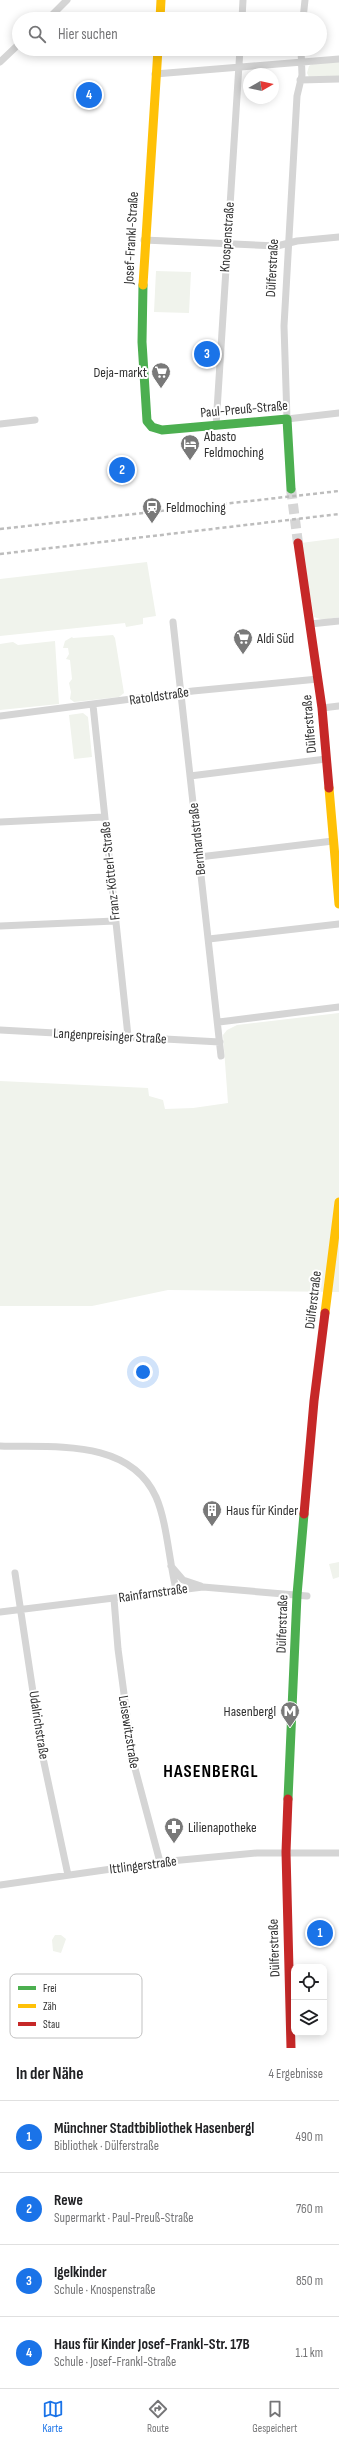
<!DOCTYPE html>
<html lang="de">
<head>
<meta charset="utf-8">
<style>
	body { margin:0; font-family:"Sofia Sans Condensed",sans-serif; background:#f2f2f2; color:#202124 }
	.controls { position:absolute; right:12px; bottom:12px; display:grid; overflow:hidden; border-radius:8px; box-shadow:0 2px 10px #0003 }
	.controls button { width:36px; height:36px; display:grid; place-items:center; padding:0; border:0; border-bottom:1px solid #e0e0e0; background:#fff; color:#202124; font:20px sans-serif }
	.compass { position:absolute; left:243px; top:68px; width:36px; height:36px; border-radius:50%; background:#fff; box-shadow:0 2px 10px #0003; rotate:81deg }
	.you { position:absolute; left:143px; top:1372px; width:14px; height:14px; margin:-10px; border:3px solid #fff; border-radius:50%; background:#1a73e8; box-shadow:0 0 0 6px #1a73e833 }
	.badge { display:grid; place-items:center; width:26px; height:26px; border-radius:50%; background:#1a73e8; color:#fff; font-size:13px; font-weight:700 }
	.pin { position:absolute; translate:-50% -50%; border:2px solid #fff; box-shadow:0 1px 4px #0006 }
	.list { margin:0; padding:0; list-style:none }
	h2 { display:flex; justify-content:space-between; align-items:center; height:52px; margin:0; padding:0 16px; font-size:17px }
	h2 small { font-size:13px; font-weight:400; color:#757577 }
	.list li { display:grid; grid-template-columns:26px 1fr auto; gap:12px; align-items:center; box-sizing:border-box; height:72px; padding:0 16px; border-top:1px solid #e0e0e0 }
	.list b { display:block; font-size:15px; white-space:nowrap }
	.list p { margin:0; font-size:13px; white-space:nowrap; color:#757577 }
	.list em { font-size:13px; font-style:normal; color:#757577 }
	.icon { flex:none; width:22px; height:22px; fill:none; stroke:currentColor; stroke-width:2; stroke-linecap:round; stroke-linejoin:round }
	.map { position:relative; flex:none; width:339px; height:2048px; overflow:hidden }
	.search { position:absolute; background:#fff; box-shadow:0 2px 10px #0003; left:12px; right:12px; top:12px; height:44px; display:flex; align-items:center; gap:10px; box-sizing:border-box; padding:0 14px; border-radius:22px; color:#757577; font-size:15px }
	.sheet { height:340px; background:#fff }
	nav { display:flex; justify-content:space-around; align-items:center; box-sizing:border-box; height:56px; border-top:1px solid #e0e0e0; background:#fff; font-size:11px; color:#757577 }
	nav a { display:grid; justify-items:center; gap:2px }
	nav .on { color:#1a73e8 }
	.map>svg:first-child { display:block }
</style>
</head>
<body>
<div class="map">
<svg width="339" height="2048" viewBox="0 0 339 2048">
	<rect width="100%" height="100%" fill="#fff"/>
	<!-- green -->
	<path fill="#f0f3ec" d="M339,61V76L309,77L307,73L309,66L312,64Z
		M156,271L191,272L189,313L154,312Z
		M339,538V617L323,620L314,617L301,543Z
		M147,562L156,616L143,618V624L126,627L125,623L0,636V579Z
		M113,635L115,638L124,693L119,697L74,702L70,699L71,692L69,683L72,679L70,660L66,659L69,654L68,648H63L65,641L72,637L73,638Z
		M55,641L59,704L0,710V644L13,642L18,645Z
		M83,713L88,717L92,757L74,759L69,715Z
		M339,1013V1292L168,1290L92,1306H0V1081L148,1088L149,1096L163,1100L165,1109L193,1108L228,1103L223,1035L227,1030L237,1025Z
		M339,1562V1577L333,1579L329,1564Z
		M55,1935H61L66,1939L61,1953L53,1951L52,1940Z"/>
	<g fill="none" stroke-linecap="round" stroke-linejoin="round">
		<!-- secondary-tunnel -->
		<path stroke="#d6d6d6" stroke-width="10" stroke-dasharray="10 5" stroke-linecap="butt" d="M291,489L298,543"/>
		<!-- street -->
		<path stroke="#d5d5d5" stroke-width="7" d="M48,19L67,0
			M242,19L243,0
			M303,19L305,0
			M301,49L302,75L297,96L284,326L287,419L339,413
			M0,62L19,44
			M155,74L339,59
			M300,80L339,79
			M144,240L277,246L297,241L339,237
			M0,424L35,420
			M216,426L240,49
			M173,622L221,1056
			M310,624L339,621
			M93,705L128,1036
			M322,708L339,706
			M0,716L193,691L318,679
			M190,776L326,759
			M0,822L104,817
			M199,857L333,841
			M0,926L115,921
			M209,939L339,924
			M219,1022L339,1007
			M0,1030L220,1042
			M0,1446C53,1448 129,1438 156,1497C167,1522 169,1561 176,1589
			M171,1566L183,1580L201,1586
			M15,1573L43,1758L68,1875
			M114,1599L118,1649L133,1761L160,1862
			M0,1612L203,1587L307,1596
			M0,1885L160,1862L257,1853H339"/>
		<!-- fast -->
		<path stroke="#4caf50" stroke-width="9" d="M143,285L142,342L147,421L152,427L162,430L287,419L291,489
			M288,1799L297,1595L304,1514"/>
		<!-- slow -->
		<path stroke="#ffc107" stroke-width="9" d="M160,19L161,0
			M143,285L158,49
			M329,788L339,904
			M325,1313L339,1202"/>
		<!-- jam -->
		<path stroke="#c62828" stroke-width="9" d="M298,543L322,708L329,788
			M304,1514L314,1401L325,1313
			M288,1799L286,1852L291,2048"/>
		<!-- rail -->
		<path stroke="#bdbdbd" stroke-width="2.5" stroke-dasharray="4 3" stroke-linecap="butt" d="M0,529L339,491
			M0,554L339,514"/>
	</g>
	<!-- icons -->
	<defs>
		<symbol id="supermarket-pin" viewBox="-11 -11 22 30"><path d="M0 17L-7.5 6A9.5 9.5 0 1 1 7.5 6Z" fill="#797979" stroke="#fff"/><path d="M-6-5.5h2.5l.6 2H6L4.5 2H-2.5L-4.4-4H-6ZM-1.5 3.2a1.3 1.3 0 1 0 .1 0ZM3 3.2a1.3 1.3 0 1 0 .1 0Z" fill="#fff"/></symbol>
		<symbol id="hotel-pin" viewBox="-11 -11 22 30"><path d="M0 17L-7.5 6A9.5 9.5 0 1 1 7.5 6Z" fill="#797979" stroke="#fff"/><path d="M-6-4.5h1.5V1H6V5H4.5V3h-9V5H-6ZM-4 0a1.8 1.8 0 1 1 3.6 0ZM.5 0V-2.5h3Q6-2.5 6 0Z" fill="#fff"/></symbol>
		<symbol id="station-pin" viewBox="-11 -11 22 30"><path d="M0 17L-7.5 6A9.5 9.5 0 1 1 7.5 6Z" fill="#797979" stroke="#fff"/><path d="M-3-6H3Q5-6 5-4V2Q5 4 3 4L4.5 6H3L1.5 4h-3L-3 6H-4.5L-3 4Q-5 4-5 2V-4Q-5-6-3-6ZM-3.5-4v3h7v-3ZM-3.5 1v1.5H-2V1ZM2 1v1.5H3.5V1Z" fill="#fff"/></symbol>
		<symbol id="building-pin" viewBox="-11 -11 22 30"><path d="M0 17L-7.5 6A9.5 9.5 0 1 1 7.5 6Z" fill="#797979" stroke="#fff"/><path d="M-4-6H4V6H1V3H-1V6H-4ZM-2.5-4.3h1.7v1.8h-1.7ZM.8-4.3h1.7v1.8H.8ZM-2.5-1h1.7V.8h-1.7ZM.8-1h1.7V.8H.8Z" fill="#fff"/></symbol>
		<symbol id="metro-pin" viewBox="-11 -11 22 30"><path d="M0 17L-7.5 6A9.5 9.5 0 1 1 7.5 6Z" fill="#797979" stroke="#fff"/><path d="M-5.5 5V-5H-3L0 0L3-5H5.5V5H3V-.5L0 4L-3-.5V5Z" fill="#fff"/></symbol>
		<symbol id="pharmacy-pin" viewBox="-11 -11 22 30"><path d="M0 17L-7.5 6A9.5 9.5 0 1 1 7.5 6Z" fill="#797979" stroke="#fff"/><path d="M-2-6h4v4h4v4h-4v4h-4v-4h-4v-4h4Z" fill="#fff"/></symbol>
	</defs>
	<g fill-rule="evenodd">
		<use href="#supermarket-pin" x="150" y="361" width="22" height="30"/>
		<use href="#hotel-pin" x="179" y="433" width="22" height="30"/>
		<use href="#station-pin" x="141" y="496" width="22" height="30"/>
		<use href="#supermarket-pin" x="232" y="627" width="22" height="30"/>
		<use href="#building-pin" x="201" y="1499" width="22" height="30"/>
		<use href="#metro-pin" x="279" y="1700" width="22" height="30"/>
		<use href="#pharmacy-pin" x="163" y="1816" width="22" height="30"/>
	</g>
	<g text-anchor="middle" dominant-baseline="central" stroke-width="4" stroke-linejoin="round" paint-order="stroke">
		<!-- street labels -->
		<g font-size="14" fill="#313131" stroke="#fff">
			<text transform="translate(227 237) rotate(-86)">Knospenstraße</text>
			<text transform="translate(131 238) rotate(-87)">Josef-Frankl-Straße</text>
			<text transform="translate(272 268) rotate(-87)">Dülferstraße</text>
			<text transform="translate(244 409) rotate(-5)">Paul-Preuß-Straße</text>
			<text transform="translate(159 696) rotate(-8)">Ratoldstraße</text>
			<text transform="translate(309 724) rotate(-95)">Dülferstraße</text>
			<text transform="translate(197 839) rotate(-96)">Bernhardstraße</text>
			<text transform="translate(110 871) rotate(-96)">Franz-Kötterl-Straße</text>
			<text transform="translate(110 1036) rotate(3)">Langenpreisinger Straße</text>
			<text transform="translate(313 1300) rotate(-83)">Dülferstraße</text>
			<text transform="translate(153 1593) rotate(-8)">Rainfarnstraße</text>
			<text transform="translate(282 1624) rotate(-88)">Dülferstraße</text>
			<text transform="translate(39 1725) rotate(81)">Udalrichstraße</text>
			<text transform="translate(129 1732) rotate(81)">Leisewitzstraße</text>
			<text transform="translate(143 1865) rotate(-7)">Ittlingerstraße</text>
			<text transform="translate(274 1948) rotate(-92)">Dülferstraße</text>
		</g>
		<!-- poi labels -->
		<g font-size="14" fill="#313131" stroke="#fff" text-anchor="start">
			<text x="147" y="372" text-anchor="end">Deja-markt</text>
			<text x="204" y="436">Abasto<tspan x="204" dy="16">Feldmoching</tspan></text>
			<text x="166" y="507">Feldmoching</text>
			<text x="257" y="638">Aldi Süd</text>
			<text x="226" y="1510">Haus für Kinder</text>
			<text x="276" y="1711" text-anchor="end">Hasenbergl</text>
			<text x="188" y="1827">Lilienapotheke</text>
		</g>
		<!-- district labels -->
		<g font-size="18" font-weight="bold" letter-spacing="1" fill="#000" stroke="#fff">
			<text x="211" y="1771">HASENBERGL</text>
		</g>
	</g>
	<!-- legend -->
	<rect x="10" y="1974" width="132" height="64" rx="6" fill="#fff" stroke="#c1c1c1" stroke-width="1"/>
	<rect x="18" y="1986" width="18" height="4" fill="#4caf50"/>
	<rect x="18" y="2004" width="18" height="4" fill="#ffc107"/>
	<rect x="18" y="2022" width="18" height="4" fill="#c62828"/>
	<g font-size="11" fill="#313131">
		<text x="43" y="1992">Frei</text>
		<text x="43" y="2010">Zäh</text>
		<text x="43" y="2028">Stau</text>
	</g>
</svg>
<div class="controls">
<button><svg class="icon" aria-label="locate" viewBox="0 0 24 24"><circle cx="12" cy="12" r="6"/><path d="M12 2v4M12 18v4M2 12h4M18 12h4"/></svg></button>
<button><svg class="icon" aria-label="layers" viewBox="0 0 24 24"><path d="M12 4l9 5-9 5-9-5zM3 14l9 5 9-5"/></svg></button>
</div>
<svg class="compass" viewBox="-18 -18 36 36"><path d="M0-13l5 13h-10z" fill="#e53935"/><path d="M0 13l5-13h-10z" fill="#757577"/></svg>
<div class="you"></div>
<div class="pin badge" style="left:320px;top:1933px">1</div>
<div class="pin badge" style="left:122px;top:470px">2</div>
<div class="pin badge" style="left:207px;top:354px">3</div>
<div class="pin badge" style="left:89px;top:95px">4</div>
<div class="search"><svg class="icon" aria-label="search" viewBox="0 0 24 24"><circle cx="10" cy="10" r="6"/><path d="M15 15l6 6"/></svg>Hier suchen</div>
</div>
<section class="sheet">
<h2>In der Nähe<small>4 Ergebnisse</small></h2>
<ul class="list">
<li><span class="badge">1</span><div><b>Münchner Stadtbibliothek Hasenbergl</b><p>Bibliothek · Dülferstraße</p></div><em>490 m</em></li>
<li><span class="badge">2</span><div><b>Rewe</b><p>Supermarkt · Paul-Preuß-Straße</p></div><em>760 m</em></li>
<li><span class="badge">3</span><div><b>Igelkinder</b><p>Schule · Knospenstraße</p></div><em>850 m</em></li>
<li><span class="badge">4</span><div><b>Haus für Kinder Josef-Frankl-Str. 17B</b><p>Schule · Josef-Frankl-Straße</p></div><em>1.1 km</em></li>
</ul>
</section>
<nav>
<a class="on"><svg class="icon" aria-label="map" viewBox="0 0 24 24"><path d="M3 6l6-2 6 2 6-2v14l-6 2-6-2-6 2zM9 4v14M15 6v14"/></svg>Karte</a>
<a><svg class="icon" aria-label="directions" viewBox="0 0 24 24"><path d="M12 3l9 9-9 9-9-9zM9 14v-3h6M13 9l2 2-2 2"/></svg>Route</a>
<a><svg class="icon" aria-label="saved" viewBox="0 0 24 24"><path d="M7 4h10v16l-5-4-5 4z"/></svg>Gespeichert</a>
</nav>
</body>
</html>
